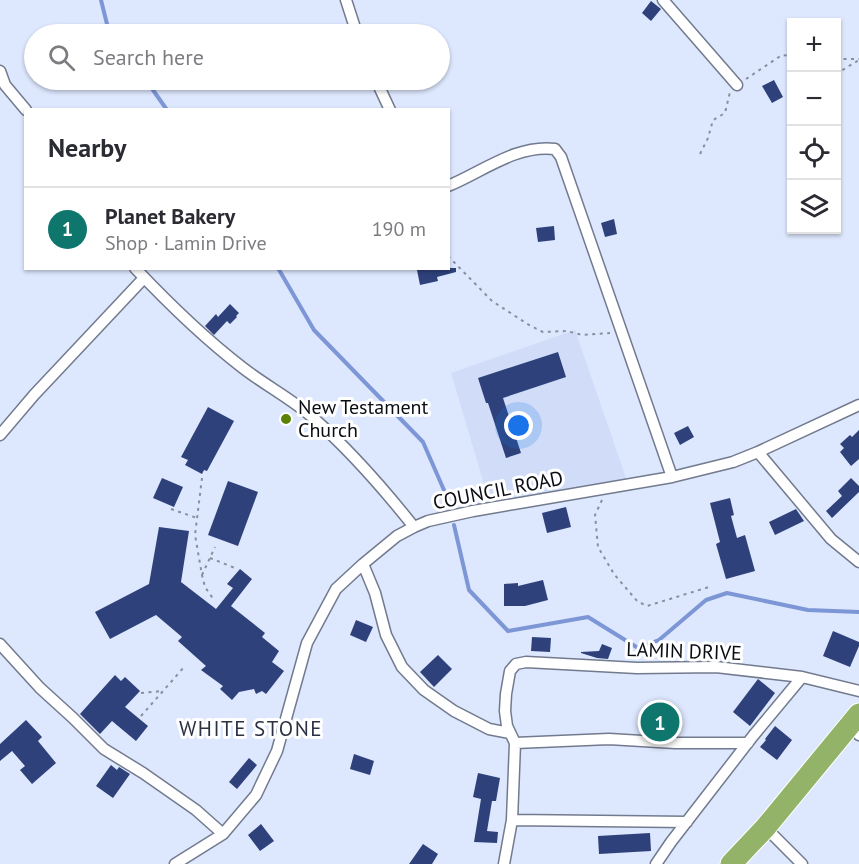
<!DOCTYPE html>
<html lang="en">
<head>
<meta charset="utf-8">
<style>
	body { margin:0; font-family:"PT Sans",sans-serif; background:#f2f2f3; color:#2b2b33 }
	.controls { position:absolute; right:18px; top:18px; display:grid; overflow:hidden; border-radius:0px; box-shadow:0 2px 4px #0004 }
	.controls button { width:54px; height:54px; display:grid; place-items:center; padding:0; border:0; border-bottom:2px solid #e1e1e2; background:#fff; color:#2b2b33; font:30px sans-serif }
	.you { position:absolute; left:519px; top:426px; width:21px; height:21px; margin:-15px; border:4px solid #fff; border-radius:50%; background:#1a73e8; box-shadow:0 0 0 9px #1a73e833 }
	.badge { display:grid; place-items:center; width:39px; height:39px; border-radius:50%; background:#0f766e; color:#fff; font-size:20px; font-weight:700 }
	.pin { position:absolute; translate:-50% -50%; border:3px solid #fff; box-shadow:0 2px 6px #0006 }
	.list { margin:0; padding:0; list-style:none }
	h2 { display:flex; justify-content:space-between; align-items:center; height:78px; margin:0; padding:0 24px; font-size:26px }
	h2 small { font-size:20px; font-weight:400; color:#7c7c81 }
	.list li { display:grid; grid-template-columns:39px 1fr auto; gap:18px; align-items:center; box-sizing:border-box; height:84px; padding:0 24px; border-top:2px solid #e1e1e2 }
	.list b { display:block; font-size:22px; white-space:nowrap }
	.list p { margin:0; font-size:20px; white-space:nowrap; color:#7c7c81 }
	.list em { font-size:20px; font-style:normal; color:#7c7c81 }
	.icon { flex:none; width:33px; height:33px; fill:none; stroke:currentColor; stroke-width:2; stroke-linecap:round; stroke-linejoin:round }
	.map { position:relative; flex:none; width:859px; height:864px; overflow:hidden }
	.search { position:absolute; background:#fff; box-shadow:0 2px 4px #0004; left:24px; top:24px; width:426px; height:66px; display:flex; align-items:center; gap:15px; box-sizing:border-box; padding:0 21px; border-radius:33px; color:#7c7c81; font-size:22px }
	.panel { position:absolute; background:#fff; box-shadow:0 2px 4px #0004; left:24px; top:108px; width:426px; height:162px; border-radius:0px }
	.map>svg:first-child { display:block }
</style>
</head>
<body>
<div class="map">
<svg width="859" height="864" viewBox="0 0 859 864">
	<rect width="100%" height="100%" fill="#dde7fd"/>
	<!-- built -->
	<path fill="#d0dcf8" d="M575,330L627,481L490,504L451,373Z"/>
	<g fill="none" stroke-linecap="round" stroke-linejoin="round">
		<!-- stream -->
		<path stroke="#7d96d6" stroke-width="4" d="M101,0L108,28L113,34
			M146,80L167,110
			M278,268L314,330L423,442L447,497L449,506
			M454,525L469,590L508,631L588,617L638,648L659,640L706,600L727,593L808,610L859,612"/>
	</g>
	<!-- building -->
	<path fill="#2e417a" d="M651,1L661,9L651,21L642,13Z
		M774,80L783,97L772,103L762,86Z
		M614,219L617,234L605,237L601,223Z
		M554,226L555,240L538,242L536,228Z
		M425,268H456V272L437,277L438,281L420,285L417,270Z
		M230,304L239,313L236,316L237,317L230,324L227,321L214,335L205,326L216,314L218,317Z
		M558,352L566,377L503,398L521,453L506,458L488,403H486L478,378Z
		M208,407L234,421L207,471L204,470L202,474L185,465L188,460L181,457Z
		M688,426L694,437L680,445L674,433Z
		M859,430V459L851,466L840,452L844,448L840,444L850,435L852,437Z
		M162,478L183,487L174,507L153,498Z
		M851,478L859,486V492L832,518L826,511L842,496L838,491Z
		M228,481L258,492L238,546L208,535Z
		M730,498L734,515L731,516L737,538L745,535L755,571L726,579L716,544L720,542L710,503Z
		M566,507L571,527L547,533L542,513Z
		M796,509L804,521L775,535L769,522Z
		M159,527L189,531L181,582L216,609L233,588L227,584L240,569L252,579L231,606L265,633L262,637L279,651L272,662L284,671L266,694L262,691L256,694L254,689L239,692L232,700L220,689L223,686L201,670L206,666L178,641L182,637L156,615L110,639L95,612L149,584Z
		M543,580L548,600L525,606H504V584L518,583V586Z
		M356,620L373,627L366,642L350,635Z
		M833,631L859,642V646L850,667L823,656Z
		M532,637L551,638L550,652L531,651Z
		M602,644L612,648L608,659L597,658L581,653V652L599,651Z
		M438,655L452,669L434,687L420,672Z
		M115,675L121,681L125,677L140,691L125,707L148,726L136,741L112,721L100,734L80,714Z
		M758,679L775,693L750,726L733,712Z
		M651,715L669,716L668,729H651Z
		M26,720L42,737L38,741L56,763L32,784L20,770L25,766L12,751L0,761V744Z
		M775,726L792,740L777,760L760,747L766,740L765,739Z
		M354,754L374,761L370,775L350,769Z
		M249,758L257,765L237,789L229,782Z
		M111,765L117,770L119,767L130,774L113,798L96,786Z
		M478,773L500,778L496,801H492L487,831L498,832L497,843L474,842L481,799L473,797Z
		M261,824L274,841L260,851L248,835Z
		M650,833L651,851L599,854L598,836Z
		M423,844L438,854L432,864H409Z"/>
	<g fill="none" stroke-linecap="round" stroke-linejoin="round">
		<defs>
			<path id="street" d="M346,0L357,34
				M663,0L737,85
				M0,71L5,85L26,110
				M376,80L390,110
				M448,186C482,172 517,144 555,149L561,157L672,477
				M135,268C169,304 204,338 243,368C265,385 290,398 311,416C349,449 383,488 414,527
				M0,435L34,395L144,278
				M758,452L831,539L859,562
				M363,564L375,593L386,635L402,667L424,690L454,711L489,729L510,733
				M0,644L40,688L73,718L104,749L143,773L196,810L223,834
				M858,733L859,735
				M515,743L609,739L675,743H748
				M512,820L687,822
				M773,835L802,864
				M175,864L223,834L256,795L277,751L307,643L336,589L363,564L397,536L414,527L428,521L473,511L672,477L733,462L758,452L859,405
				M504,864L512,820L515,743L507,726L505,711L506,694L510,671L516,664L526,662L637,668L716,667L802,677L859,691
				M656,864L671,842L753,736L802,677"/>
			<path id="highway" d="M731,864L765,828L859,714"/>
		</defs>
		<!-- street casing -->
		<use href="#street" stroke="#727a8e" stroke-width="13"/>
		<!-- highway casing -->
		<use href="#highway" stroke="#fff" stroke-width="23"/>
		<!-- path -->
		<path stroke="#888f9f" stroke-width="2" stroke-dasharray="3 4.5" stroke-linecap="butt" d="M836,59H859
			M836,74L859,60
			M746,79L782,55L792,56
			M789,104L792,102
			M700,154L708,138L713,120L725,113L730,92
			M448,256L492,301L529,325L543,332L567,331L582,335L610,333
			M202,478L195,535L202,575L205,587L214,600
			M602,500L595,515L598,547L614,574L637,601L647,606L709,587
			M171,509L197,518
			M210,558L235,568
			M202,575L215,547
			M141,693L163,691
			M141,716L185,666"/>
		<!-- street -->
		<use href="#street" stroke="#fff" stroke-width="10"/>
		<!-- highway -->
		<use href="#highway" stroke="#93b468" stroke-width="21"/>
	</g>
	<!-- markers -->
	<circle fill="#5b8204" stroke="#fff" stroke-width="2" cx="286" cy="419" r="6"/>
	<g text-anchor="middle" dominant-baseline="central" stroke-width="6" stroke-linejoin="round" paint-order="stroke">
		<!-- poi labels -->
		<g font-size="20" fill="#090c13" stroke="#fff" text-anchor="start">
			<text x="298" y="407">New Testament<tspan x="298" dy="23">Church</tspan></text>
		</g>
		<!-- street labels -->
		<g font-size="20" fill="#090c13" stroke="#fff">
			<text transform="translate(498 490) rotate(-11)">COUNCIL ROAD</text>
			<text transform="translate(684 651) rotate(2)">LAMIN DRIVE</text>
		</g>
		<!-- neighbourhood labels -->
		<g font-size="21" letter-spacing="1.5" fill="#2b3142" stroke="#fff">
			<text x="251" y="728">WHITE STONE</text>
		</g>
	</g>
</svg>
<div class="controls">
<button>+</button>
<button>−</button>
<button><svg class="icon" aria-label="locate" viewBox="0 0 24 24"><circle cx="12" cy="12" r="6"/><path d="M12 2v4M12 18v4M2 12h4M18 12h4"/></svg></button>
<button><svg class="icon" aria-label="layers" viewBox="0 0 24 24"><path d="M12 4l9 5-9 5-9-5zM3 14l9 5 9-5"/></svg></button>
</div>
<div class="you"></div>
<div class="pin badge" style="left:660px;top:722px">1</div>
<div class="search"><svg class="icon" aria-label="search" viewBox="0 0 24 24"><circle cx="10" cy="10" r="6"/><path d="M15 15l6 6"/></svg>Search here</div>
<section class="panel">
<h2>Nearby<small></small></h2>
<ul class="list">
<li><span class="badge">1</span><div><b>Planet Bakery</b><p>Shop · Lamin Drive</p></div><em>190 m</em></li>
</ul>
</section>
</div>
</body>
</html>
